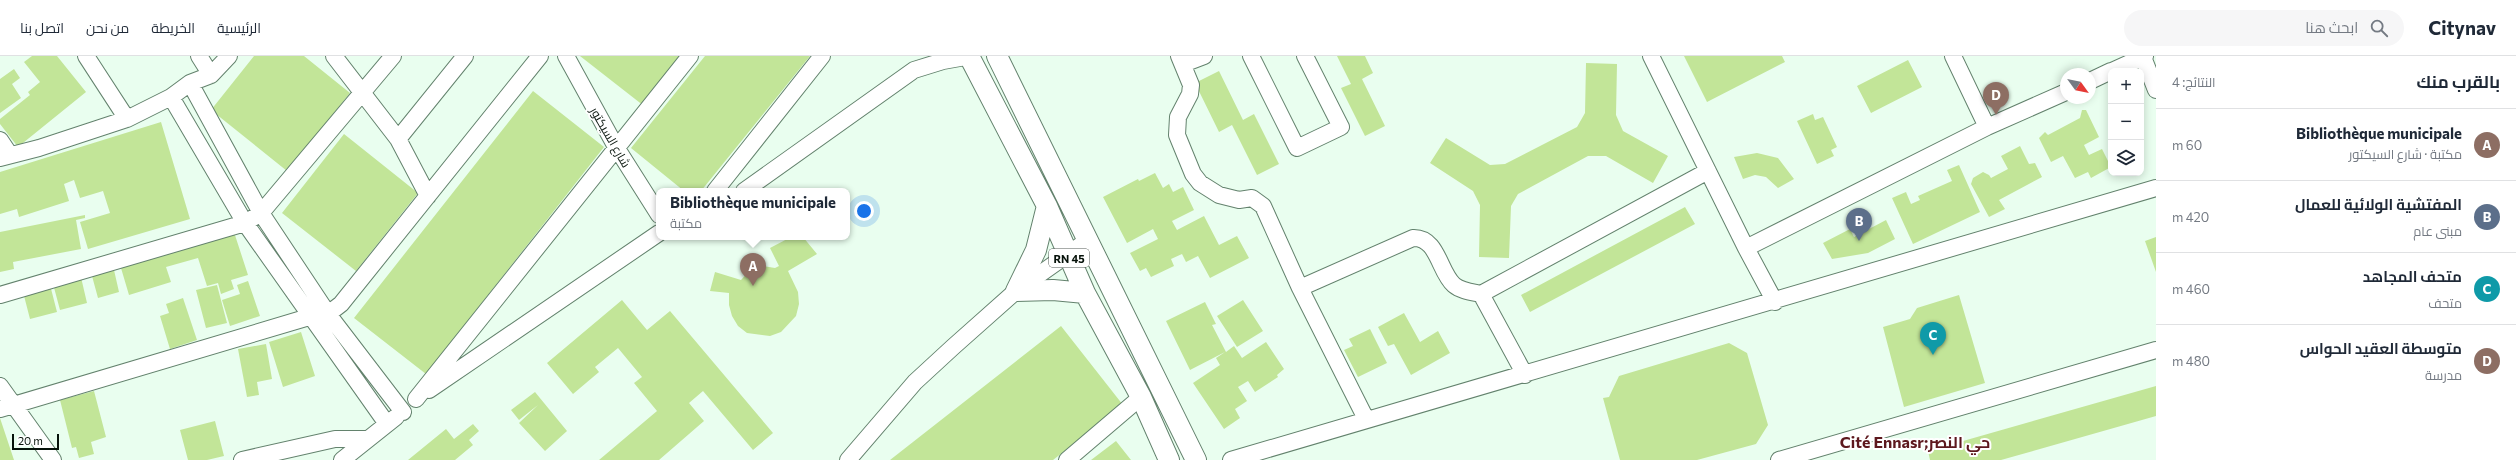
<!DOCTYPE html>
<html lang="ar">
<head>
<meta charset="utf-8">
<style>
	body { margin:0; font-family:Commissioner,Cairo,sans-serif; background:#f6f6f7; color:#1f2937; direction:rtl }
	.controls { position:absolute; right:12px; top:12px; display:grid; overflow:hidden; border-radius:8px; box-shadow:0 2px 10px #0003 }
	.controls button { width:36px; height:36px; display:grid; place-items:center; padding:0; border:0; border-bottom:1px solid #e0e1e3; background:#fff; color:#1f2937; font:20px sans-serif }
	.compass { position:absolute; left:2060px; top:12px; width:36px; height:36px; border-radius:50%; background:#fff; box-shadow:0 2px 10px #0003; rotate:123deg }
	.scale { position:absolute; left:12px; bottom:10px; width:47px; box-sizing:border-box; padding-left:4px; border:2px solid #06120a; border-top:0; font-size:11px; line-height:14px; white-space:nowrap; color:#06120a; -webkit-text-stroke:3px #fff; paint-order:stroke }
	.you { position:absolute; left:864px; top:155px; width:14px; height:14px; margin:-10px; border:3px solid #fff; border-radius:50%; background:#1a73e8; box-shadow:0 0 0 6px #1a73e833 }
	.badge { display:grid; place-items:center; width:26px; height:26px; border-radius:50%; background:#1a73e8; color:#fff; font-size:13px; font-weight:700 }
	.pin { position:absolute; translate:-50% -33px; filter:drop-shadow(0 1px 2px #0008) }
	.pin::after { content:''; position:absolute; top:21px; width:14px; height:12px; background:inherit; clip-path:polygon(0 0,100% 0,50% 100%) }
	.popup { position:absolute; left:656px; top:132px; width:194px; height:52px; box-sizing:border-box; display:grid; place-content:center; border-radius:8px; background:#fff; filter:drop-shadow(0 1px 3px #0005); font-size:13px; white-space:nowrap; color:#747a83 }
	.popup b { font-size:15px; color:#1f2937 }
	.popup::after { content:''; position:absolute; left:50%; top:100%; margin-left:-8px; border:8px solid transparent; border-top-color:#fff }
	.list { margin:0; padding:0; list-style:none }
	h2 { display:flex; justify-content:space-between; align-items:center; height:52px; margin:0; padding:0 16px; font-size:17px }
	h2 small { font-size:13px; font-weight:400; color:#747a83 }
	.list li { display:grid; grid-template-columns:26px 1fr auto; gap:12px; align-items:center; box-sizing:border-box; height:72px; padding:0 16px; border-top:1px solid #e0e1e3 }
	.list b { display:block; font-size:15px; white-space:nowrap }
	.list p { margin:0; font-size:13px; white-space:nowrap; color:#747a83 }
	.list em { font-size:13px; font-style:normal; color:#747a83 }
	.icon { flex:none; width:22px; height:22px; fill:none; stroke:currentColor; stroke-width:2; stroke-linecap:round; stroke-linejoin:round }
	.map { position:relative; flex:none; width:2156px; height:404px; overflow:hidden; direction:ltr }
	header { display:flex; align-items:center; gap:24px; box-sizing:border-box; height:56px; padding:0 20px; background:#fff; border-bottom:1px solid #e0e1e3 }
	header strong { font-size:19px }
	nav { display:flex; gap:22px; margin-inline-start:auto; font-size:14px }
	.search { width:280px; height:36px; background:#f6f6f7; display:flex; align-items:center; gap:10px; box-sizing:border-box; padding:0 14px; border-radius:22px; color:#747a83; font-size:15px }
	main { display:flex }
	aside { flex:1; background:#fff }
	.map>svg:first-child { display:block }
</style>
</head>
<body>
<header>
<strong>Citynav</strong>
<div class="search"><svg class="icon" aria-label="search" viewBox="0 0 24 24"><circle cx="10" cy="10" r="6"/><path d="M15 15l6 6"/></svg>ابحث هنا</div>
<nav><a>الرئيسية</a><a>الخريطة</a><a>من نحن</a><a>اتصل بنا</a></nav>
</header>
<main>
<aside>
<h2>بالقرب منك<small>النتائج: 4</small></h2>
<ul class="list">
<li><span class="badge" style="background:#8d6e63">A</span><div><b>Bibliothèque municipale</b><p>مكتبة · شارع السيكتور</p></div><em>60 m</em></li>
<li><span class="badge" style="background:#5c6f8a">B</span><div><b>المفتشية الولائية للعمال</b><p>مبنى عام</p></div><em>420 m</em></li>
<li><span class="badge" style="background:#0f9aa8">C</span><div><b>متحف المجاهد</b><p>متحف</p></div><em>460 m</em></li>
<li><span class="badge" style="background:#8d6e63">D</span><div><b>متوسطة العقيد الحواس</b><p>مدرسة</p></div><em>480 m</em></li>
</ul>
</aside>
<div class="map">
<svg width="2156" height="404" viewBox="0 0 2156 404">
	<rect width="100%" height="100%" fill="#e9feef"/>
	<!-- building -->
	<path fill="#c2e598" d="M32,0H57L86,36L18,91L0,68V63L30,39L28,36L40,26L24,6Z
		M254,0H304L350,37L287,115L211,54Z
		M580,0H683L644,50Z
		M705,0H810L701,135H684L631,92Z
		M1337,0H1365L1373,17L1362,23L1385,70L1365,80L1341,32L1351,28Z
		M1684,0H1782L1785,6L1707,46Z
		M1908,4L1922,31L1871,57L1857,30Z
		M1586,7L1617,8L1616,59L1623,75L1668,100L1653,127L1606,100H1588L1518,138L1511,150L1509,202L1479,201L1480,149L1473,135L1430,107L1446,82L1490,109L1505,108L1577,71L1585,57Z
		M14,13L20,22L12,28L21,42L0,57V23Z
		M1219,15L1243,64L1254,58L1279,108L1257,119L1232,69L1219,76L1195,27Z
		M533,35L604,91L426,318L354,262Z
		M2082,54H2086L2099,81L2084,89L2089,99L2102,93L2111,111L2091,122L2088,116L2075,122L2063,100L2051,106L2039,82L2045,76L2048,79L2080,62Z
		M1813,58L1815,64L1823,61L1837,91L1831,94L1834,100L1817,108L1797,65Z
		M161,66L190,163L88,193L80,166L110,157L103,135L80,142L74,124L64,128L69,145L19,161L17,153L0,158V116Z
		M344,78L418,137L356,215L282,157Z
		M2020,90L2029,108L2035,107L2042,121L1999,144L2005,153L1989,161L1971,128L1973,122L1983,116L1989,119L1991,122L2008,113L2001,100Z
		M1757,97L1778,102L1794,123L1778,132L1766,121L1755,119L1743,123L1734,101Z
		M1959,109L1980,156L1913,188L1892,142L1906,136L1911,148L1920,144L1918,140L1952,125L1947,114Z
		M1155,117L1163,132L1169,128L1173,136L1183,131L1194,154L1172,165L1177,174L1204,160L1219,189L1237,180L1249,202L1210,222L1198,200L1186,206L1182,198L1171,203L1174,210L1151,221L1146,212L1140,215L1130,197L1158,183L1153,173L1127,187L1103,141L1138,123L1139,125Z
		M1685,151L1695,168L1530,256L1521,239Z
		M85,159V162L76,164L81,193L13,206L14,213L0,216V176Z
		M1886,164L1895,183L1868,197L1832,203L1823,187L1850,173L1854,181Z
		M233,173L248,219L231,224L234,233L221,238L218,227L207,230L198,202L166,211L171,226L129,239L121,212L194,190L193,187Z
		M791,181H803L817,198L788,215L798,236L799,248L796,260L781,276L770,280L747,277L738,270L732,260L729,249V237L710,235L715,216L741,224L752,212L763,210L775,212L779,210L770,192Z
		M2156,181V216L2145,185Z
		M114,214L119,236L98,242L92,220Z
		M80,217L87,247L60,254L52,224Z
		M49,225L57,256L30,263L22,232Z
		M248,225L260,260L230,270L222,244L240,238L237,229Z
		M217,229L227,267L206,272L196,234Z
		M1959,239L1985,327L1904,351L1883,271L1910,263L1917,252Z
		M183,242L197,284L170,293L160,260L169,257L166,248Z
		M622,244L647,274L670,255L773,377L753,394L703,335L689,347L704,365L659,404H599L657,355L634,327L642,321L618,292L595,311L599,316L573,338L547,307Z
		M1243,244L1263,275L1237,291L1217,260Z
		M1205,246L1216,268L1212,269L1226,296L1234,290L1242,302L1266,286L1284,313L1277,319L1278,321L1255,336L1248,325L1238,331L1247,345L1235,353L1240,362L1224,373L1193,327L1220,309L1216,302L1225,296L1190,314L1166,265Z
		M1404,257L1420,286L1438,275L1450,297L1411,319L1394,288L1388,290L1378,271Z
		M1061,270L1123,349L1053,404H890Z
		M1370,273L1387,307L1358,321L1344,294L1353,290L1349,283Z
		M301,276L315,320L283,331L269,286Z
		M1729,287L1747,297L1768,369L1756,388L1697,404H1620L1603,342L1609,341L1619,320Z
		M266,288L272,323L257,326L259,339L247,341L238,293Z
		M2156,330V360L2001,404H1930L1928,395Z
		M94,335L106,381L91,386L94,398L79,402L76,391L72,392L60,344Z
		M535,336L567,375L545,395L519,367L538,349L519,364L511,354Z
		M0,362L14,404H0Z
		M215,365L224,400L207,404H188L180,374Z
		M473,368L479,375L469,384L473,389L455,404H408L446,373L454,383Z
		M1116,385L1131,404H1091Z"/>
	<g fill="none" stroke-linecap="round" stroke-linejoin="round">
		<defs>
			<path id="minor" d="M86,0L127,63
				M199,0L211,19
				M334,0L398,83L428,140
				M566,0L616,91L659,159
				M1179,0L1191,29L1190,38L1178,61L1177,79L1193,118L1200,127L1219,139L1239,144L1252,142L1263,150L1300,232L1366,363
				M1251,0L1297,92L1341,71L1305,0
				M1651,0L1746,192L1775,246
				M1953,0L1987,71
				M2143,1L2156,34
				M1183,8L1204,0
				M2112,15L2145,0
				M2090,25L2111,15
				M190,27L261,157L328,258L403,356
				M171,41L245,167L387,368
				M398,83L465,0
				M0,84L10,99
				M0,102L39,92L127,63L171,41L190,27L211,19L229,0
				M715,135L822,0
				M744,135L914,14L943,5L971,0
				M1746,192L1987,71L2066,36
				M1300,232L1413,182C1438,181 1439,216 1454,229C1461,235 1472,236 1481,238
				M0,239L245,167L261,157L393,0
				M1525,319L1481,238L1708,115
				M0,330L53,404
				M429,334L659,177
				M416,343L690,0
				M0,353L309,261L328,258L341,248L540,0
				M242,404L335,383H368
				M342,404L396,361
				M848,404L915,326L953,291L1016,235L1088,184
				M1067,404L1141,341
				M1231,404L2156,132
				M1779,404L2156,294"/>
			<path id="major" d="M969,0L1047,150L1085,237L1141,341L1169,404
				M997,0L1196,404
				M1047,150L1036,194L1016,235L1053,234L1085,237"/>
		</defs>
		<!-- minor casing -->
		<use href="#minor" stroke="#63826d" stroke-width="18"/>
		<!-- major casing -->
		<use href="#major" stroke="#63826d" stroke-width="22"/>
		<!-- minor -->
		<use href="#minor" stroke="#fff" stroke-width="16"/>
		<!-- major -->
		<use href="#major" stroke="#fff" stroke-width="20"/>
	</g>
	<g text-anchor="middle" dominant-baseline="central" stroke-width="4" stroke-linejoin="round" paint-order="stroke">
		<!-- shield labels -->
		<rect fill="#fff" stroke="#515954" stroke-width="1" x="1049" y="193" width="40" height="18" rx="3"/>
		<g font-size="11" font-weight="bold" fill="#06120a">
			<text x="1069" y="202">RN 45</text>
		</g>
		<!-- street labels -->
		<g font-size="12" fill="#06120a" stroke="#fff">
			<text transform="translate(611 81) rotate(60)">شارع السيكتور</text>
		</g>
		<!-- district labels -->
		<g font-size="16" font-weight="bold" fill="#5d181e" stroke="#fff">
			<text x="1915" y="385">Cité Ennasr;حي النصر</text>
		</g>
	</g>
</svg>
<div class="controls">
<button>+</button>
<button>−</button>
<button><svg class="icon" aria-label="layers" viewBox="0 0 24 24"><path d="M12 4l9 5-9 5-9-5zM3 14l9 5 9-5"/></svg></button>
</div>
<svg class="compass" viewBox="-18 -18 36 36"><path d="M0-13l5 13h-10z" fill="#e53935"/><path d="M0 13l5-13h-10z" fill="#747a83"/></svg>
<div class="scale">20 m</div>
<div class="you"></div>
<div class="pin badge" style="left:753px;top:230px;background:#8d6e63">A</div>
<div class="popup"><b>Bibliothèque municipale</b>مكتبة</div>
<div class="pin badge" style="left:1859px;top:185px;background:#5c6f8a">B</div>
<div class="pin badge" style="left:1933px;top:299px;background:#0f9aa8">C</div>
<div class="pin badge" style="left:1996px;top:59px;background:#8d6e63">D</div>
</div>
</main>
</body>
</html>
